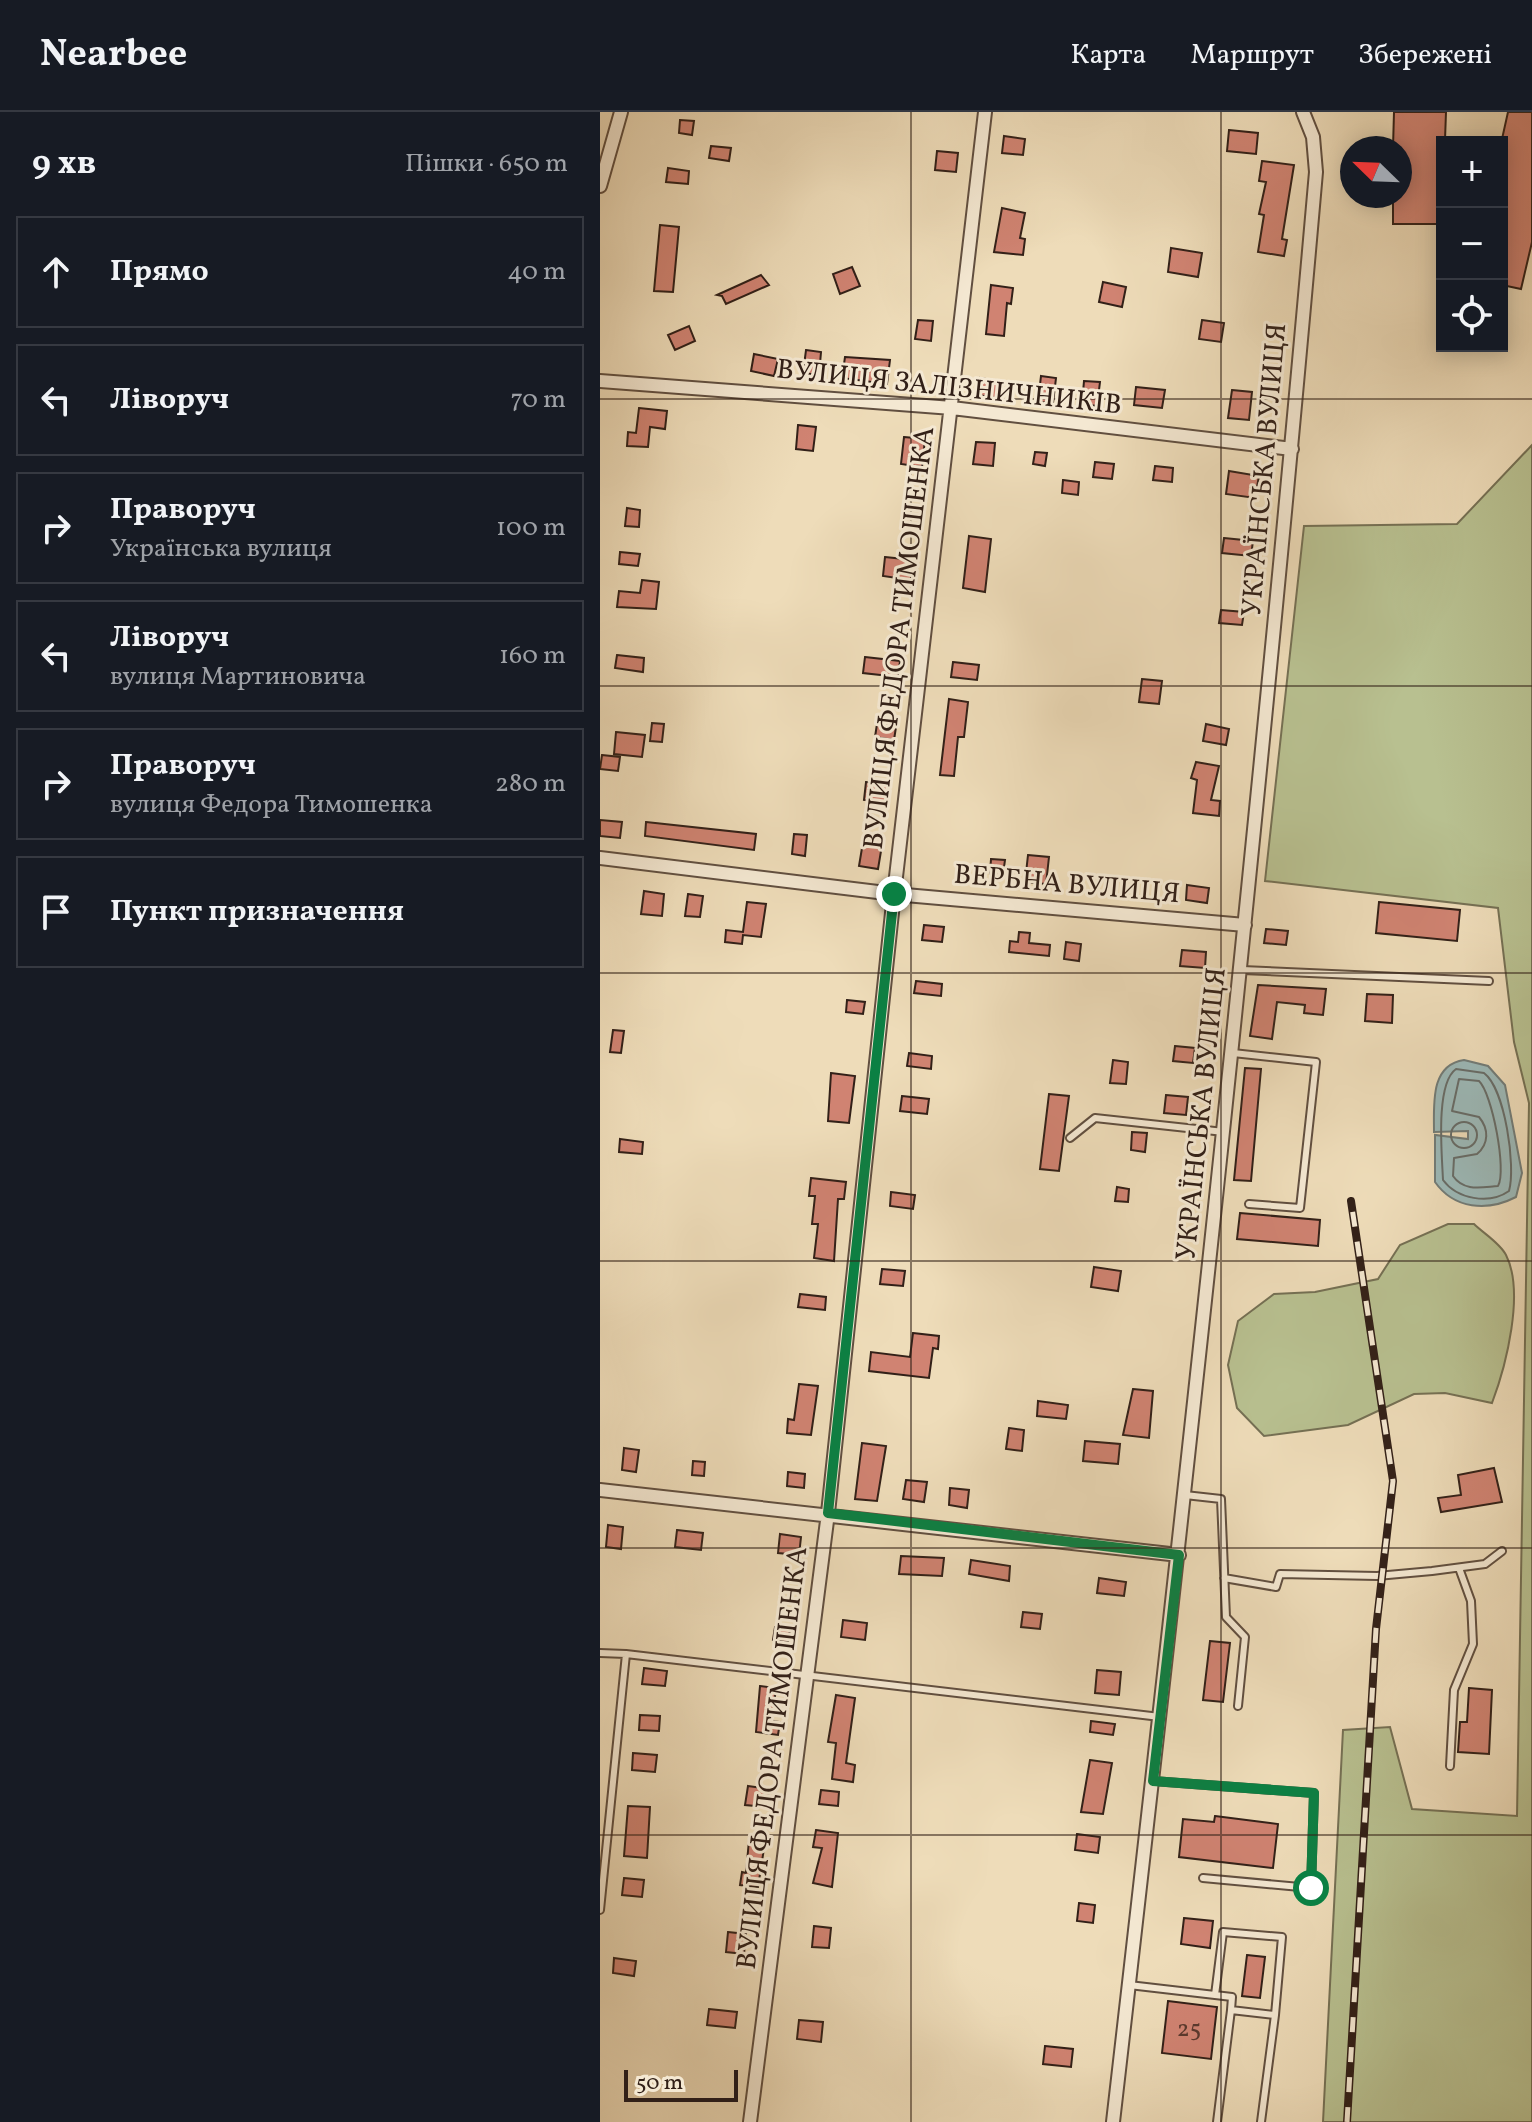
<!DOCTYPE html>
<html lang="uk">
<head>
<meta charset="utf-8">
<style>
	body { margin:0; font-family:Vollkorn,serif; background:#242831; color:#f1f3f6 }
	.controls { position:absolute; right:24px; top:24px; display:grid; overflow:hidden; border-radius:0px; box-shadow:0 4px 20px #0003 }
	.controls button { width:72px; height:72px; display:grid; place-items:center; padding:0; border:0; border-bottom:2px solid #363941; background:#171b24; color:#f1f3f6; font:40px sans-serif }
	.compass { position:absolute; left:740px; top:24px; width:72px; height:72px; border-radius:50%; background:#171b24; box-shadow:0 4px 20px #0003; rotate:293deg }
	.scale { position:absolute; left:24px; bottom:20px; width:114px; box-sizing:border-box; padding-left:8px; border:4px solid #322018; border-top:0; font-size:22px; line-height:28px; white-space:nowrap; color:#322018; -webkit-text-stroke:6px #f4e8d2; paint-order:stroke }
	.stop { position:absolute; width:24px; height:24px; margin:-18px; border:6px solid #0b8043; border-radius:50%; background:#fff }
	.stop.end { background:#0b8043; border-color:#fff; box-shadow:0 2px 8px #0008 }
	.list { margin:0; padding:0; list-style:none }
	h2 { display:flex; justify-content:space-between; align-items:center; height:104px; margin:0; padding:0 32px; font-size:34px }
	h2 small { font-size:26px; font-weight:400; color:#9ea1a6 }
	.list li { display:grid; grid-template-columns:52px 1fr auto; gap:24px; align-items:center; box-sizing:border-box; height:112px; margin:0 16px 16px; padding:0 16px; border:2px solid #363941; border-radius:0px }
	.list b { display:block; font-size:30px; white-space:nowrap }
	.list p { margin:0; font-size:26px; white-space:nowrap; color:#9ea1a6 }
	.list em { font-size:26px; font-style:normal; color:#9ea1a6 }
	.icon { flex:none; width:44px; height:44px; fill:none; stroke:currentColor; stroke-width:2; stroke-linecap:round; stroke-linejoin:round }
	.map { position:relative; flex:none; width:932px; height:2010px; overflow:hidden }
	header { display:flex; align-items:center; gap:48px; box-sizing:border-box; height:112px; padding:0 40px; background:#171b24; border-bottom:2px solid #363941 }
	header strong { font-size:38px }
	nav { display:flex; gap:44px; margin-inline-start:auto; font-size:28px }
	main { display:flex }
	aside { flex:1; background:#171b24 }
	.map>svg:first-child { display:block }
</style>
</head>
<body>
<header>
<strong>Nearbee</strong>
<nav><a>Карта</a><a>Маршрут</a><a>Збережені</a></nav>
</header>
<main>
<aside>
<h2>9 хв<small>Пішки · 650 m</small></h2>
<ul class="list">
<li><svg class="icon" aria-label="ahead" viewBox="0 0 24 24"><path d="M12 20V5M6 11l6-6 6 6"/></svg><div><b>Прямо</b></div><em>40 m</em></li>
<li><svg class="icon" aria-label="left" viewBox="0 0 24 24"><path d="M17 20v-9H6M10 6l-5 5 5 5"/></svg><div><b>Ліворуч</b></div><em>70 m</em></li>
<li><svg class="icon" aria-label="right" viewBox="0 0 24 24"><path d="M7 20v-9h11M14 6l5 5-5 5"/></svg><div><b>Праворуч</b><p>Українська вулиця</p></div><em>100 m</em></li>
<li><svg class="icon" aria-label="left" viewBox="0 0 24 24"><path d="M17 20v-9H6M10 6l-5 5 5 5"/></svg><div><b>Ліворуч</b><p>вулиця Мартиновича</p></div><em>160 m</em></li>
<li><svg class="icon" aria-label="right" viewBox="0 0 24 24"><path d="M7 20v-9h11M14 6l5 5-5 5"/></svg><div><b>Праворуч</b><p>вулиця Федора Тимошенка</p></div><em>280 m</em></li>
<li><svg class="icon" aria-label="arrive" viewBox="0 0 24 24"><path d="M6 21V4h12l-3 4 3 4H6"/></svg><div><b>Пункт призначення</b></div></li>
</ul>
</aside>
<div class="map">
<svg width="932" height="2010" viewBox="0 0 932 2010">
	<rect width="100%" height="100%" fill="#eedcb9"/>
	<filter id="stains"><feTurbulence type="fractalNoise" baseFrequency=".0025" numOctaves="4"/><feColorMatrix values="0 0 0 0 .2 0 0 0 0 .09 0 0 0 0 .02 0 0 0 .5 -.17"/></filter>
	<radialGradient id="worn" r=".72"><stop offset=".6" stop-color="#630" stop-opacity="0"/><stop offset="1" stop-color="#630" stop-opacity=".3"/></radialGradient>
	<!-- green -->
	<path fill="#b8c090" stroke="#757054" stroke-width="2" d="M932,333V2010H723L743,1618L790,1615L812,1697L917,1704L929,991L914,930L898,796L665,769L704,414L857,412Z
		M848,1112H874C883,1121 900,1131 906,1143C925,1180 906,1254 892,1291L845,1281L814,1282L748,1313L664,1324L637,1296L628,1253L638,1209L674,1182L715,1180L778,1167L800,1133Z"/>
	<!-- water -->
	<path fill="#9cb9b8" stroke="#727c78" stroke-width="2" d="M864,948L888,954L905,973L922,1061L916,1085C887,1100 854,1097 835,1070V1023L868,1027V1019L834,1020C834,992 830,953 864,948Z"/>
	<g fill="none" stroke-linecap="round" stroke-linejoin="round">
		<!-- shore -->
		<path stroke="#676c68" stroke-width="2" d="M856,957L884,961C905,977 916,1054 909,1079C889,1093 857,1087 843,1068C842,1043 835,972 856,957Z
			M859,967L879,969C892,981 907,1059 898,1074C882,1075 864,1080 853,1064L854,1046L877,1042C889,1032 889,1017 879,1005L852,999Z
			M851 1023a13 13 0 1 1 26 0a13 13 0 1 1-26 0Z"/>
	</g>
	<!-- building -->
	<path fill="#d08372" stroke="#322018" stroke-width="2" d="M794,0H846L842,112H793V84H800V36H793Z
		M908,0H932V130L921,177L902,173V27Z
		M80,8L94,9L92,23L79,21Z
		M629,18L658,21L656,42L627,39Z
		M404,24L425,27L423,43L402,41Z
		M111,34L131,36L129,49L109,46Z
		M337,39L358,41L356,60L335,58Z
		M662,49L694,53L682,127L687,128L684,144L658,140L664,103L659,102L666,70L659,69Z
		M68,56L89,59L88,72L66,70Z
		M402,96L425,101L420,126L425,127L423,143L394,140Z
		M60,113L79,115L73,180L54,179Z
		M571,136L602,141L598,165L568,160Z
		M252,155L260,174L240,182L233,162Z
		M161,163L169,173L126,192L122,184L117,183Z
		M503,170L526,175L522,195L499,190Z
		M391,173L413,176L411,192L407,191L404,224L386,222Z
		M318,208L333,209L331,229L315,227Z
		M602,208L624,211L621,230L599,227Z
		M89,214L95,229L75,238L68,223Z
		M206,238L221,240L219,263L203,261Z
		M154,242L178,247L174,264L151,259Z
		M245,245L290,248L287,272L242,266Z
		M441,264L456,266L453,291L438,290Z
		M380,266L398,269L396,286L378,283Z
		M484,269L500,270L497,294L482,292Z
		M536,275L565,278L562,296L534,293Z
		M632,278L652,280L649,308L628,306Z
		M39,296L67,299L65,317L50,315L48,335L27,334L28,320L36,321Z
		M198,313L216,315L213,339L196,337Z
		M304,325L325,327L322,355L301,352Z
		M376,330L395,331L393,354L373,352Z
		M435,340L447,341L445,354L433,352Z
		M495,350L514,352L512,367L493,365Z
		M555,354L573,356L572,370L553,368Z
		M629,359L659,364L655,386L626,382Z
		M463,368L479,370L478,383L462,381Z
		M27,396L40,398L39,415L25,414Z
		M369,424L391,427L385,480L363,476Z
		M624,426L653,429L651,444L622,441Z
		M20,440L40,442L38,454L19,452Z
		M285,445L313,448L311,468L283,464Z
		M42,468L59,470L56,497L17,495L19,479L40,481Z
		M621,498L644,500L642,513L619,511Z
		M17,543L44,546L43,560L15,556Z
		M265,545L300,549L298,565L263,561Z
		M353,550L379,553L377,568L351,565Z
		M542,567L562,569L559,592L539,590Z
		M349,587L368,590L364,625H358L354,664L340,663Z
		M52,611L64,612L62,630L50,629Z
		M277,612L296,615L294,628L275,625Z
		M606,612L629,617L626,633L603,629Z
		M16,620L45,623L42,645L14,642Z
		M2,643L20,645L18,659L0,657Z
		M596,650L619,654L611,688L620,689L619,704L593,701L597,668L591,666Z
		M266,670L289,673L287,691L264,688Z
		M0,708L22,710L20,726L0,724Z
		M46,710L156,722L154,738L45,724Z
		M194,722L207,723L205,744L192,742Z
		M263,730L282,733L278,757L259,754Z
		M428,743L449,745L446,772L425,770Z
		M391,747L405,748L403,763L390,762Z
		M587,773L609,776L607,791L586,788Z
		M44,779L64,782L62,804L41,802Z
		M88,782L103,784L100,805L85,804Z
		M147,790L166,792L161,825L143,823L142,832L125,830L126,818L143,820Z
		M779,790L860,798L857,829L776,821Z
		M324,813L344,815L342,830L322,828Z
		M666,817L688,819L686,833L664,831Z
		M419,820L430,821L429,831L450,833L449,844L409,840L410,829L418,830Z
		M466,830L481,832L479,849L464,847Z
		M582,838L606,840L605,856L580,854Z
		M316,869L342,872L341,884L314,881Z
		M658,873L726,877L723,903L704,901L705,893L677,890L672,927L650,924Z
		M767,882L793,883L792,911L765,909Z
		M247,888L265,890L263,902L246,900Z
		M13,918L24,919L21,941L10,940Z
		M575,934L595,936L593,951L573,949Z
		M309,941L332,944L331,957L307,954Z
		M513,948L528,950L526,972L510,971Z
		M645,956L661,957L651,1069L634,1068Z
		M231,961L255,964L249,1011L228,1009Z
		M449,982L469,984L459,1059L440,1057Z
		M566,983L588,985L586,1003L564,1001Z
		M302,984L329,987L327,1002L300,999Z
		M532,1020L547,1021L545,1040L531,1038Z
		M20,1027L43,1030L42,1042L19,1040Z
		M211,1066L246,1070L244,1087H238L234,1149L214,1146L218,1112H212L215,1084H209Z
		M517,1075L529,1077L528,1090L515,1089Z
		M291,1080L315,1083L313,1097L290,1094Z
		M640,1101L720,1108L718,1134L637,1127Z
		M494,1155L521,1159L518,1179L491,1175Z
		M282,1157L305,1159L303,1174L280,1172Z
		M200,1182L226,1185L225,1198L198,1195Z
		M313,1221L339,1224L338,1237L333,1236L329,1266L269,1259L271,1240L310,1245Z
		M199,1272L218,1274L211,1323L187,1321L188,1307L194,1308Z
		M533,1277L553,1279L549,1326L523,1323Z
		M438,1289L468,1293L466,1307L437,1304Z
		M409,1316L424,1318L422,1339L406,1337Z
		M485,1329L520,1332L518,1352L483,1349Z
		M262,1331L286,1334L277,1389L255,1387Z
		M24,1336L39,1338L36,1360L22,1358Z
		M93,1349L105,1350L104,1364L92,1363Z
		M894,1356L902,1390L841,1400L838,1386L861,1383L858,1363Z
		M188,1360L205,1362L204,1376L187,1374Z
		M306,1368L327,1370L324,1390L303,1387Z
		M350,1376L369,1378L367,1396L349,1393Z
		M8,1413L23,1415L21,1437L6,1435Z
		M77,1418L103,1421L101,1438L75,1435Z
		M180,1422L201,1425L199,1443L178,1441Z
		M301,1444L344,1446L342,1464L299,1462Z
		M371,1448L410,1454L409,1469L369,1462Z
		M499,1466L526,1470L524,1484L497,1481Z
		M423,1500L442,1502L440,1517L421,1515Z
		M243,1508L267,1511L265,1528L241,1525Z
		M175,1515L190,1517L188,1530L173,1528Z
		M610,1529L630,1531L623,1590L603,1588Z
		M44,1556L67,1559L65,1574L42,1572Z
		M497,1558L521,1560L519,1583L495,1581Z
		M160,1574L176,1576L172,1609L180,1610L178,1623L156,1620Z
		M869,1576L892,1578L889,1642L858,1640L860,1610H867Z
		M236,1583L255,1586L246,1651L255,1653L253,1670L232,1667L236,1631L228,1630Z
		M40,1603L60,1604L59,1619L39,1618Z
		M491,1609L515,1612L513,1623L490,1620Z
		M33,1641L57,1643L55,1660L32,1658Z
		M490,1648L512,1651L503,1702L481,1700Z
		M148,1674L169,1677L167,1695L145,1693Z
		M221,1678L239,1680L238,1694L219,1692Z
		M28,1694L50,1695L47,1746L24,1744Z
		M615,1704L678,1712L673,1756L579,1745L583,1707L614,1710Z
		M216,1718L238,1721L232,1775L213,1771L222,1736L213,1735Z
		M477,1722L500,1725L498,1741L475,1738Z
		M149,1728L165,1730L158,1775L140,1773L142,1760L146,1761Z
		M24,1766L44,1768L42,1785L22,1783Z
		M479,1791L495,1793L493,1811L477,1809Z
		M584,1806L613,1809L610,1836L581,1832Z
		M214,1814L231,1816L229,1836L212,1835Z
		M128,1820L146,1822L144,1842L126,1840Z
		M647,1843L665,1845L660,1886L642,1884Z
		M14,1846L36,1849L34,1864L13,1861Z
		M568,1889L617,1895L611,1947L562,1941Z
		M109,1897L137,1900L135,1916L107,1913Z
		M199,1908L223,1910L221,1930L197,1927Z
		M445,1934L473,1937L471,1955L443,1952Z"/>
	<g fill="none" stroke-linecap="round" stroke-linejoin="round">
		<defs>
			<path id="service" d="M642,858L889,869
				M633,941L716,950L700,1096L649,1092
				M470,1026L495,1006L624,1020
				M585,1383L621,1387L626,1505L645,1525L638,1594
				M624,1466L676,1475L680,1462L777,1464L832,1459L885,1452L902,1439
				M0,1541L26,1542
				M850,1654L854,1578L873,1532L871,1489L859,1456
				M553,1669L714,1681L711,1776L603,1766
				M0,1798L26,1542L560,1605
				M529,1873L615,1883L623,1820L682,1825L675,1903L631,1898L632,1885L615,1883
				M617,2010L631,1898
				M661,2010L675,1903"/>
			<path id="minor" d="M0,74L21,0
				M0,269L352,296L692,337
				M0,746L294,782L645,813
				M0,1378L579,1443
				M150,2010L228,1401L294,782L385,0
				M513,2010C588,1361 659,711 716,60L713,25L703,0"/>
		</defs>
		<!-- service casing -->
		<use href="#service" stroke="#614f40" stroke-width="10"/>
		<!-- minor casing -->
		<use href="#minor" stroke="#614f40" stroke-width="16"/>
		<!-- service -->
		<use href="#service" stroke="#f4e8d2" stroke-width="6"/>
		<!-- minor -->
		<use href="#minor" stroke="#f4e8d2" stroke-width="12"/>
		<defs>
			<path id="rail" d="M747,2010L776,1517L793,1369L751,1089"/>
		</defs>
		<!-- rail casing -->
		<use href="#rail" stroke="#322018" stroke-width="8"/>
		<!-- rail -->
		<use href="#rail" stroke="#f4e8d2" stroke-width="5" stroke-dasharray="15" stroke-linecap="butt"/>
	</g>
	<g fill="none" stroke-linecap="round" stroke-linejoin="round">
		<!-- route -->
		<path stroke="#0b8043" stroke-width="10" d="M294,782L228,1401L579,1443L553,1669L714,1681L711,1776"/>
	</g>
	<!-- grid -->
	<path fill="none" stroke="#322018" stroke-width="2" stroke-opacity="0.55" d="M311,0V2010M621,0V2010M0,287H932M0,574H932M0,861H932M0,1149H932M0,1436H932M0,1723H932"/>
	<g text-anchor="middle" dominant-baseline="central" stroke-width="6" stroke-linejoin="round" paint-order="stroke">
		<!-- number labels -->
		<g font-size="24" fill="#5a392e">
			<text x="589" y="1918">25</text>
		</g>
		<!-- street labels -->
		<g font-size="28" fill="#322018" stroke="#f4e8d2">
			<text transform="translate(349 276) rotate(6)">ВУЛИЦЯ ЗАЛІЗНИЧНИКІВ</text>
			<text transform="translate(665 358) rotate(-85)">УКРАЇНСЬКА ВУЛИЦЯ</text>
			<text transform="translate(300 526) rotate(-83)">ВУЛИЦЯ ФЕДОРА ТИМОШЕНКА</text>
			<text transform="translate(467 773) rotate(5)">ВЕРБНА ВУЛИЦЯ</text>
			<text transform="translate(602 1002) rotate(-84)">УКРАЇНСЬКА ВУЛИЦЯ</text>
			<text transform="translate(173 1646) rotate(-83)">ВУЛИЦЯ ФЕДОРА ТИМОШЕНКА</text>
		</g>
	</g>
	<rect width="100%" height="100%" filter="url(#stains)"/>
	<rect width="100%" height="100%" fill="url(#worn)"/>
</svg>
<div class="controls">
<button>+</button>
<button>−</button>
<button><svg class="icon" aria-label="locate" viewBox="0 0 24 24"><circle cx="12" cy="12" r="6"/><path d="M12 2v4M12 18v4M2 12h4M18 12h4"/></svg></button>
</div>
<svg class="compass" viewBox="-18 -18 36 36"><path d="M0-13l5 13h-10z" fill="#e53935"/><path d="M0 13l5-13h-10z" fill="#9ea1a6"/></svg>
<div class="scale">50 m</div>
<div class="stop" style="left:711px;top:1776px"></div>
<div class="stop end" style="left:294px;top:782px"></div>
</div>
</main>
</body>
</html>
